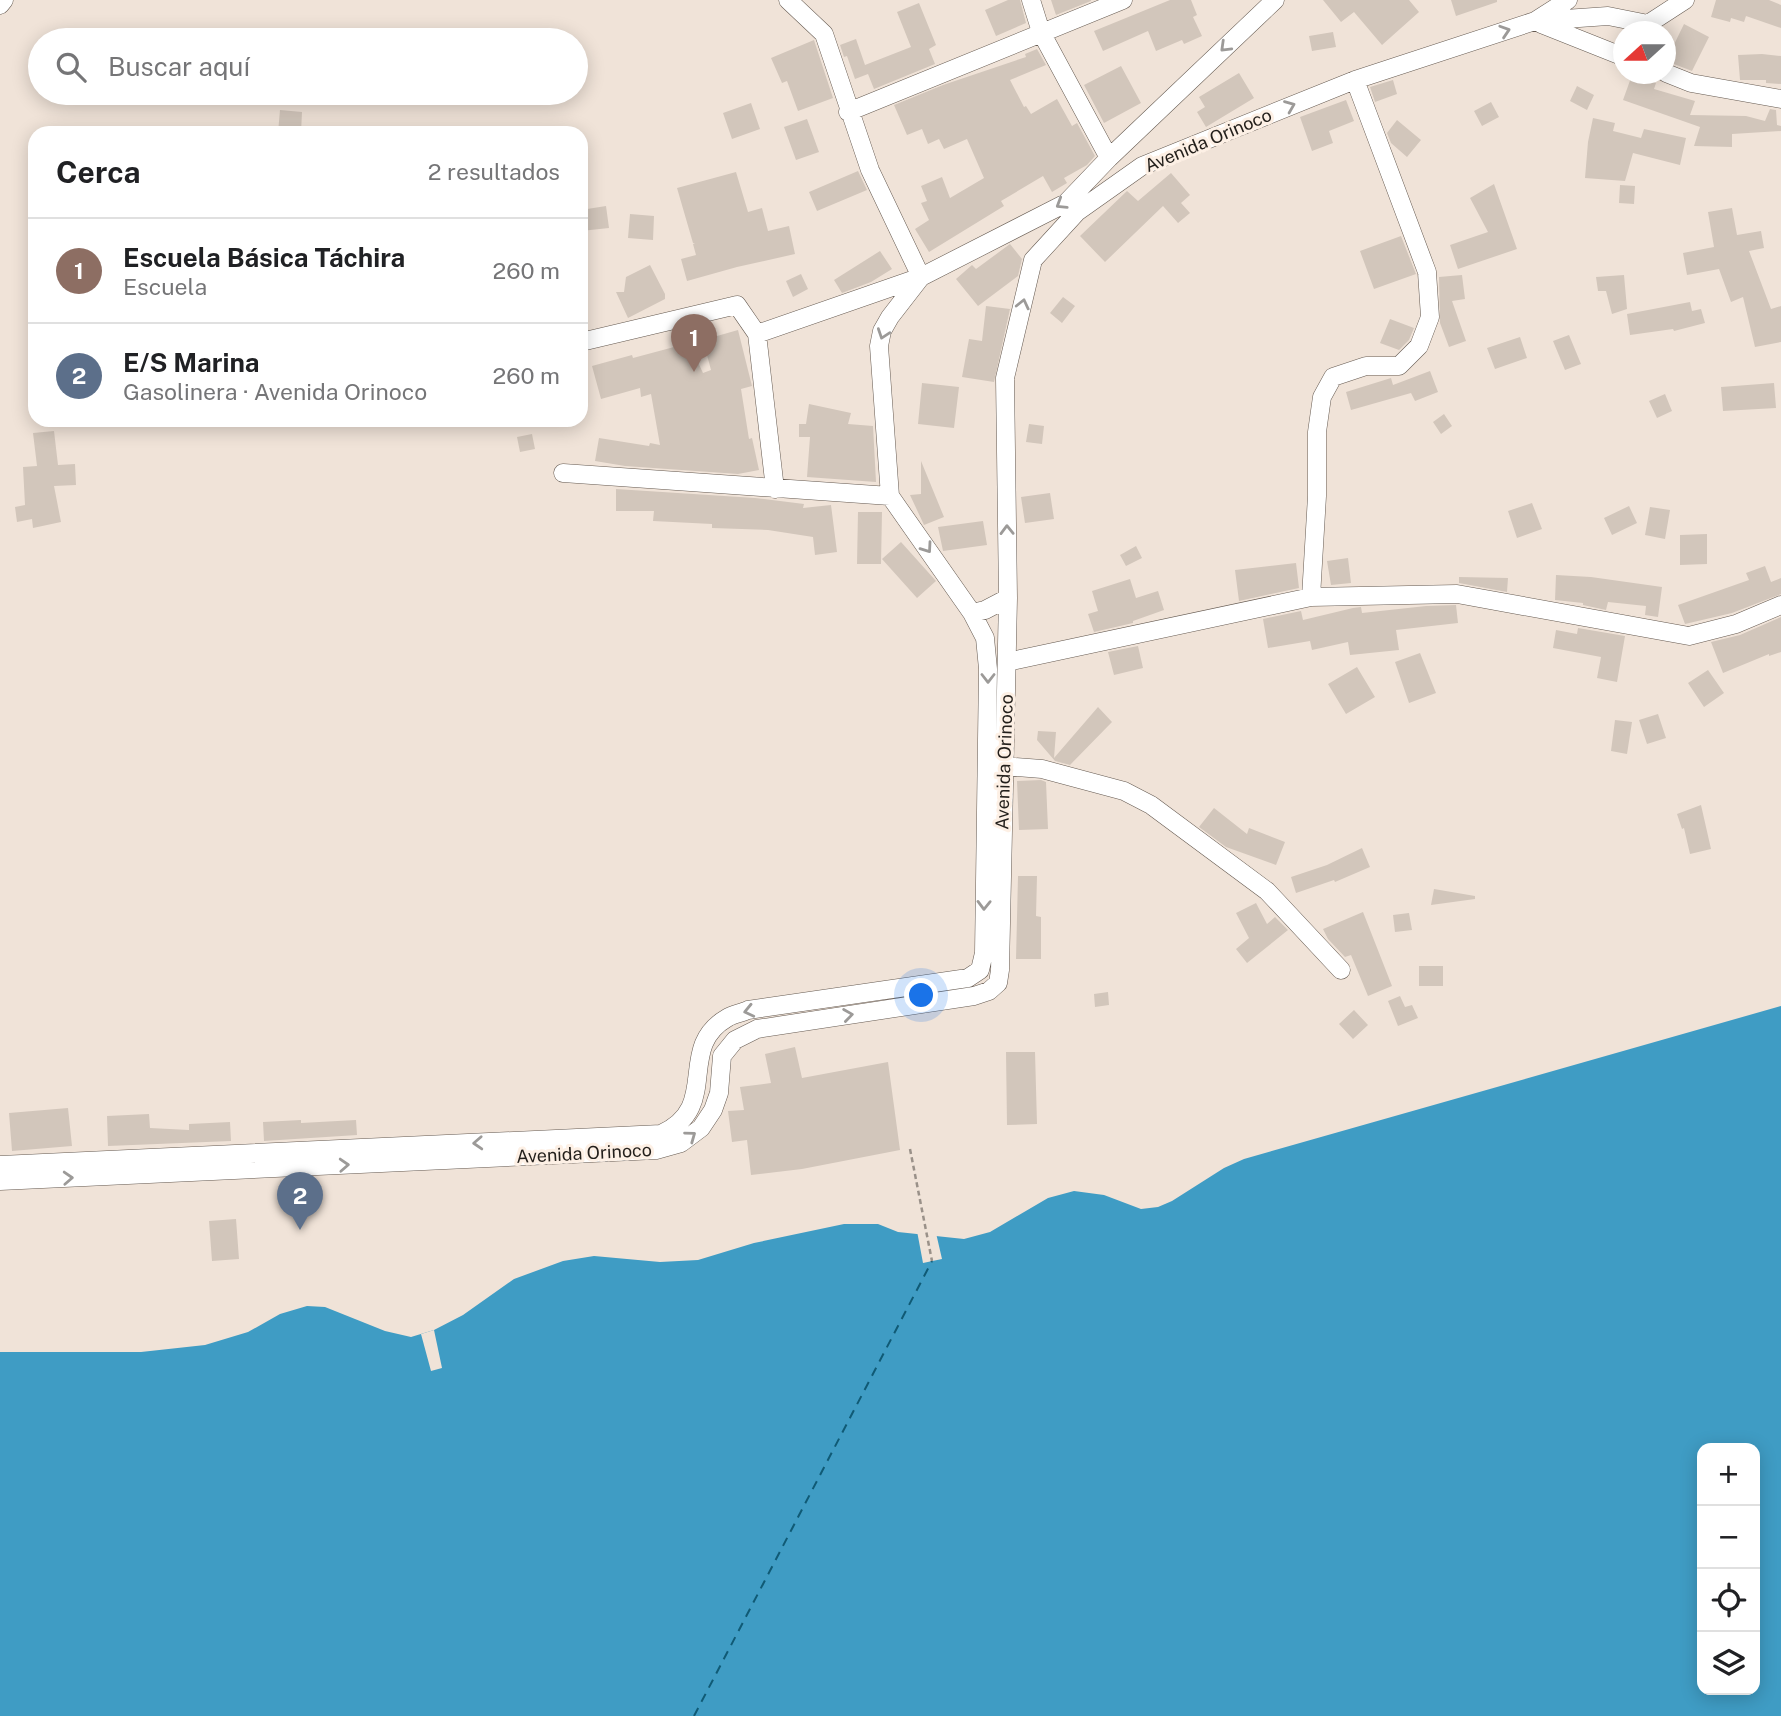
<!DOCTYPE html>
<html lang="es">
<head>
<meta charset="utf-8">
<style>
	body { margin:0; font-family:"Public Sans",sans-serif; background:#f6f6f6; color:#202124 }
	.controls { position:absolute; right:21px; bottom:21px; display:grid; overflow:hidden; border-radius:14px; box-shadow:0 4px 18px #0003 }
	.controls button { width:63px; height:63px; display:grid; place-items:center; padding:0; border:0; border-bottom:2px solid #e0e0e0; background:#fff; color:#202124; font:35px sans-serif }
	.compass { position:absolute; left:1613px; top:21px; width:63px; height:63px; border-radius:50%; background:#fff; box-shadow:0 4px 18px #0003; rotate:249deg }
	.you { position:absolute; left:922px; top:996px; width:24px; height:24px; margin:-18px; border:5px solid #fff; border-radius:50%; background:#1a73e8; box-shadow:0 0 0 10px #1a73e833 }
	.badge { display:grid; place-items:center; width:46px; height:46px; border-radius:50%; background:#7a65e1; color:#fff; font-size:23px; font-weight:700 }
	.pin { position:absolute; translate:-50% -58px; filter:drop-shadow(0 2px 4px #0008) }
	.pin::after { content:''; position:absolute; top:37px; width:24px; height:21px; background:inherit; clip-path:polygon(0 0,100% 0,50% 100%) }
	.list { margin:0; padding:0; list-style:none }
	h2 { display:flex; justify-content:space-between; align-items:center; height:91px; margin:0; padding:0 28px; font-size:30px }
	h2 small { font-size:23px; font-weight:400; color:#757577 }
	.list li { display:grid; grid-template-columns:46px 1fr auto; gap:21px; align-items:center; box-sizing:border-box; height:105px; padding:0 28px; border-top:2px solid #e0e0e0 }
	.list b { display:block; font-size:26px; white-space:nowrap }
	.list p { margin:0; font-size:23px; white-space:nowrap; color:#757577 }
	.list em { font-size:23px; font-style:normal; color:#757577 }
	.icon { flex:none; width:38px; height:38px; fill:none; stroke:currentColor; stroke-width:2; stroke-linecap:round; stroke-linejoin:round }
	.map { position:relative; flex:none; width:1781px; height:1716px; overflow:hidden }
	.search { position:absolute; background:#fff; box-shadow:0 4px 18px #0003; left:28px; top:28px; width:560px; height:77px; display:flex; align-items:center; gap:18px; box-sizing:border-box; padding:0 24px; border-radius:38px; color:#757577; font-size:26px }
	.panel { position:absolute; background:#fff; box-shadow:0 4px 18px #0003; left:28px; top:126px; width:560px; height:301px; border-radius:21px }
	.map>svg:first-child { display:block }
</style>
</head>
<body>
<div class="map">
<svg width="1781" height="1716" viewBox="0 0 1781 1716">
	<rect width="100%" height="100%" fill="#f0e3d8"/>
	<!-- water -->
	<path fill="#3f9cc4" fill-rule="evenodd" d="M1781,1006V1716H0V1352H141L205,1345L248,1332L280,1314L307,1306L325,1307L385,1331L411,1337L434,1330L463,1315L514,1279L563,1261L594,1256L660,1262L698,1260L754,1243L844,1224H878L898,1232L964,1239L990,1232L1048,1198L1074,1191L1104,1195L1141,1209L1158,1207L1172,1201L1224,1168L1244,1159ZM1702,1448H1755V1690H1702Z"/>
	<!-- pier -->
	<path fill="#f0e3d8" d="M917,1231L936,1233L942,1259L923,1263Z
		M434,1330L442,1368L431,1371L421,1334Z"/>
	<g fill="none" stroke-linecap="round" stroke-linejoin="round">
		<!-- ferry -->
		<path stroke="#105a75" stroke-width="2" stroke-dasharray="9 7" stroke-linecap="butt" d="M694,1716L932,1261"/>
	</g>
	<!-- building -->
	<path fill="#d2c6bb" d="M1008,0H1020L1026,23L996,36L985,10Z
		M1051,0H1091V1L1056,15Z
		M1170,0H1191L1197,15L1193,17L1202,36L1184,44L1182,40L1156,51L1148,31L1103,51L1094,31Z
		M1323,0H1409L1419,12L1382,45L1354,12L1341,22Z
		M1451,0H1497V2L1456,16Z
		M1716,0H1769L1781,5V28L1746,16L1744,22L1731,18L1730,22L1711,17Z
		M919,3L936,45L929,49L935,64L874,89L868,74L855,79L847,56L844,57L840,45L856,39L865,65L911,47L897,12Z
		M1684,24L1709,37L1692,71L1666,61Z
		M1333,32L1336,47L1312,51L1309,36Z
		M814,40L833,98L798,111L787,81L782,83L771,58Z
		M1037,49L1046,65L1010,80L1024,107L1026,106L1031,114L1057,99L1072,126L1077,123L1095,156L1087,165L1064,178L1067,183L1052,192L1043,176L1001,201L1004,206L929,252L915,229L929,220L921,203L927,201L921,186L942,177L950,198L984,178L967,139L944,149L939,139L928,144L922,129L907,135L894,105L943,85L1026,57L1025,54Z
		M1762,54L1781,56V84L1766,83V80H1740L1738,55Z
		M1121,66L1141,103L1104,123L1084,85Z
		M1239,73L1254,98L1206,127L1197,112L1205,107L1199,97Z
		M1632,75L1656,83L1654,89L1695,101L1690,115L1746,116L1765,121L1770,109L1776,110L1777,125L1781,126V131L1732,134V147L1694,146L1700,127L1623,100Z
		M1393,80L1397,94L1375,102L1370,87Z
		M1577,86L1594,95L1587,110L1570,101Z
		M1346,100L1354,121L1329,131L1333,143L1312,151L1300,117Z
		M1491,102L1499,117L1482,126L1474,111Z
		M751,103L760,129L732,139L723,113Z
		M280,110L302,112L301,133H278Z
		M1593,118L1615,123L1613,131L1641,138L1644,129L1686,138L1680,165L1633,153L1625,181L1585,178L1588,142Z
		M807,119L819,152L796,160L784,127Z
		M1397,120L1421,140L1407,157L1391,143L1387,133Z
		M858,171L867,190L817,211L809,192Z
		M736,172L748,212L762,208L768,231L789,226L795,254L737,267L687,281L681,259L696,255L693,244L695,243H693L677,188Z
		M1171,173L1190,195L1181,203L1190,213L1178,223L1163,206L1105,262L1080,236L1127,191L1138,201Z
		M1494,184L1517,249L1458,269L1450,245L1488,232L1470,198Z
		M1620,185L1635,186L1634,204L1619,203Z
		M606,206L609,228L581,231V210Z
		M1732,208L1737,235L1761,231L1764,248L1749,251L1771,309L1781,306V342L1755,347L1743,297L1731,302L1719,269L1687,275L1683,253L1714,247L1708,212Z
		M630,214L654,216L653,240L628,238Z
		M1401,236L1416,274L1374,289L1360,251Z
		M1010,244L1022,259L1018,276L978,306L956,279L972,265L976,269Z
		M880,251L892,269L871,282L842,293L834,280Z
		M650,265L665,294V299L628,318L616,292H624L626,277Z
		M801,274L808,289L793,297L786,281Z
		M1462,275L1465,299L1452,301L1466,341L1449,347L1440,323L1439,277Z
		M1624,275L1627,309L1612,314L1606,291H1598L1596,277Z
		M1063,297L1075,306L1062,323L1050,313Z
		M1690,302L1692,311L1701,309L1705,323L1674,331L1673,329L1630,335L1627,314Z
		M986,306L1010,309L994,382L962,377L969,339L982,341Z
		M1390,319L1414,328L1409,340L1399,350L1380,343Z
		M738,330L752,386L741,389L749,439L752,438L759,470L738,474L625,466L595,461L599,438L649,446L650,443L660,445L651,394L641,397L640,388L601,399L592,366L632,355L633,358L689,343L703,373L711,370L703,340Z
		M1569,335L1581,364L1565,370L1553,341Z
		M1520,337L1527,358L1495,369L1487,348Z
		M1430,371L1438,392L1415,401L1411,393L1351,410L1346,392L1391,378L1393,385Z
		M922,383L959,387L954,428L918,424Z
		M1774,383L1776,408L1723,411L1721,387Z
		M1665,394L1672,411L1657,418L1649,401Z
		M809,404L851,413L848,424L873,426L876,482L807,477L810,437H799V424H806Z
		M1444,414L1452,426L1441,434L1433,422Z
		M1029,424L1044,426L1042,444L1026,442Z
		M54,431L58,465L75,464L76,485L54,486L61,522L33,528L32,519L17,522L15,507L25,505L23,467L37,466L33,433Z
		M532,434L535,449L520,452L517,437Z
		M921,461L944,517L924,525L910,495L921,494Z
		M616,489L755,498L804,504L803,508L831,505L837,552L815,555L813,537L768,530L712,528V524L653,521L654,511H616Z
		M1050,493L1054,519L1025,523L1021,497Z
		M1532,503L1542,529L1517,538L1508,511Z
		M1629,506L1637,523L1612,535L1604,518Z
		M1650,507L1670,510L1665,539L1645,535Z
		M858,512H882L881,564H857Z
		M983,521L987,545L943,551L938,527Z
		M1707,534V564L1680,565V535Z
		M901,542L936,581L917,598L882,559Z
		M1136,546L1142,558L1126,566L1120,555Z
		M1348,558L1351,583L1331,585L1327,561Z
		M1296,563L1299,588L1239,601L1235,570Z
		M1765,566L1771,582L1781,578V594L1732,613L1685,624L1678,605L1749,580L1746,573Z
		M1556,575L1591,577L1662,587L1658,617L1645,615L1646,606L1608,602L1606,610L1583,605V603L1555,600Z
		M1459,577L1508,578L1507,592L1459,583Z
		M1130,579L1136,598L1158,591L1164,610L1133,621V623L1094,632L1088,614L1098,611L1092,591Z
		M1456,605L1458,623L1396,630L1399,650L1350,655L1348,642L1312,650L1310,641L1268,648L1263,619L1301,611L1303,620L1353,608L1361,607L1362,613L1426,606Z
		M1781,617V652L1769,656V654L1723,673L1711,642L1740,635Z
		M1578,628L1625,636L1617,682L1597,678L1601,657L1553,648L1556,630L1577,634Z
		M1138,646L1143,668L1114,675L1108,652Z
		M1420,653L1436,693L1409,703L1395,662Z
		M1357,667L1375,697L1346,714L1328,684Z
		M1708,670L1724,693L1704,707L1688,683Z
		M1098,707L1112,722L1070,765L1055,761L1037,740L1038,731L1056,732L1054,758Z
		M1658,714L1666,738L1647,744L1639,720Z
		M1615,720L1632,722L1627,754L1611,751Z
		M1041,780L1046,782L1048,829L1019,830L1017,781Z
		M1701,805L1711,849L1690,854L1684,828L1682,829L1677,814Z
		M1214,808L1247,834L1249,828L1285,842L1276,865L1226,847L1199,827Z
		M1362,848L1370,867L1335,882L1334,880L1296,893L1291,877L1327,865Z
		M1018,876H1037L1036,916L1041,917V959H1016Z
		M1434,889L1475,896V899L1431,905Z
		M1256,903L1267,924L1275,917L1288,930L1247,963L1236,949L1249,938L1236,913Z
		M1363,912L1392,986L1368,996L1351,955L1345,957L1328,939L1323,929Z
		M1409,913L1412,930L1395,932L1393,915Z
		M1419,966H1443V986H1419Z
		M1108,992L1109,1005L1095,1007L1094,994Z
		M1400,996L1405,1007L1412,1005L1418,1018L1398,1026L1388,1001Z
		M1354,1010L1368,1025L1353,1039L1339,1024Z
		M795,1047L802,1078L888,1062L900,1150L802,1169L751,1175L747,1140L732,1142L728,1111L744,1110L740,1087L771,1083L765,1054Z
		M1006,1052H1035L1037,1124L1007,1125Z
		M68,1108L72,1146L12,1151L9,1113Z
		M149,1114L150,1128L189,1130V1124L230,1122L231,1141L108,1146L107,1116Z
		M301,1120V1123L356,1120L357,1135L264,1141L263,1122Z
		M236,1219L239,1259L212,1261L209,1221Z"/>
	<g fill="none" stroke-linecap="round" stroke-linejoin="round">
		<defs>
			<path id="minor" d="M1031,0L1041,32L1109,158
				M0,5L4,0
				M1536,21L1608,16L1648,24L1685,0
				M1541,24L1624,57
				M1666,73L1691,83L1781,99
				M848,112L1123,0
				M581,342L737,305L757,334
				M563,473L890,496
				M775,489L757,334L921,277L870,170L824,34L788,0
				M1311,597L1317,496V432L1322,397L1333,377L1366,366H1399L1419,346L1430,317L1427,272L1355,80
				M1008,598L985,610L972,613L890,496L879,346L882,331L890,317L921,277L1066,203L1109,158L1275,0
				M1007,662L1311,597L1457,594L1689,636L1736,624L1781,605
				M1003,766L1042,769L1124,791L1151,805L1267,891L1341,970
				M0,1165L661,1134C722,1107 675,1048 727,1018C733,1014 742,1013 748,1010L968,978L980,970L984,953L988,669L985,638L972,613
				M0,1181L656,1150L681,1143L701,1128L713,1110L719,1093L722,1056L735,1040L757,1029L974,996L989,991L998,983L1000,970L1008,598L1005,378L1033,260L1077,212L1142,166L1355,80L1535,21L1568,0"/>
		</defs>
		<!-- minor casing -->
		<use href="#minor" stroke="#655a51" stroke-width="19"/>
		<!-- path -->
		<path stroke="#9a9189" stroke-width="2.5" stroke-dasharray="5 3.5" stroke-linecap="butt" d="M910,1149L932,1261"/>
		<!-- minor -->
		<use href="#minor" stroke="#fff" stroke-width="18"/>
	</g>
	<!-- one-way arrows -->
	<defs><path id="oneway-chevron" d="M-2-3.5L2.5 0L-2 3.5" fill="none" stroke-width="1.6" stroke-linecap="round" stroke-linejoin="round" transform="scale(1.75)"/></defs>
	<g stroke="#9c9a98">
		<use href="#oneway-chevron" transform="translate(1505 31) rotate(-18)"/>
		<use href="#oneway-chevron" transform="translate(1225 47) rotate(136)"/>
		<use href="#oneway-chevron" transform="translate(1290 106) rotate(-22)"/>
		<use href="#oneway-chevron" transform="translate(1061 204) rotate(148)"/>
		<use href="#oneway-chevron" transform="translate(1023 304) rotate(-77)"/>
		<use href="#oneway-chevron" transform="translate(883 334) rotate(109)"/>
		<use href="#oneway-chevron" transform="translate(1007 530) rotate(-91)"/>
		<use href="#oneway-chevron" transform="translate(927 548) rotate(55)"/>
		<use href="#oneway-chevron" transform="translate(988 678) rotate(90)"/>
		<use href="#oneway-chevron" transform="translate(984 905) rotate(91)"/>
		<use href="#oneway-chevron" transform="translate(749 1011) rotate(167)"/>
		<use href="#oneway-chevron" transform="translate(848 1015) rotate(-8)"/>
		<use href="#oneway-chevron" transform="translate(691 1136) rotate(-36)"/>
		<use href="#oneway-chevron" transform="translate(478 1143) rotate(177)"/>
		<use href="#oneway-chevron" transform="translate(344 1165) rotate(-3)"/>
		<use href="#oneway-chevron" transform="translate(68 1178) rotate(-3)"/>
	</g>
	<g text-anchor="middle" dominant-baseline="central" stroke-width="6" stroke-linejoin="round" paint-order="stroke">
		<!-- street labels -->
		<g font-size="18" fill="#231f1b" stroke="#fdf0e5">
			<text transform="translate(1208 140) rotate(-23)">Avenida Orinoco</text>
			<text transform="translate(1004 762) rotate(-88)">Avenida Orinoco</text>
			<text transform="translate(584 1153) rotate(-3)">Avenida Orinoco</text>
		</g>
	</g>
</svg>
<div class="controls">
<button>+</button>
<button>−</button>
<button><svg class="icon" aria-label="locate" viewBox="0 0 24 24"><circle cx="12" cy="12" r="6"/><path d="M12 2v4M12 18v4M2 12h4M18 12h4"/></svg></button>
<button><svg class="icon" aria-label="layers" viewBox="0 0 24 24"><path d="M12 4l9 5-9 5-9-5zM3 14l9 5 9-5"/></svg></button>
</div>
<svg class="compass" viewBox="-18 -18 36 36"><path d="M0-13l5 13h-10z" fill="#e53935"/><path d="M0 13l5-13h-10z" fill="#757577"/></svg>
<div class="you"></div>
<div class="pin badge" style="left:694px;top:372px;background:#8d6e63">1</div>
<div class="pin badge" style="left:300px;top:1230px;background:#5c6f8a">2</div>
<div class="search"><svg class="icon" aria-label="search" viewBox="0 0 24 24"><circle cx="10" cy="10" r="6"/><path d="M15 15l6 6"/></svg>Buscar aquí</div>
<section class="panel">
<h2>Cerca<small>2 resultados</small></h2>
<ul class="list">
<li><span class="badge" style="background:#8d6e63">1</span><div><b>Escuela Básica Táchira</b><p>Escuela</p></div><em>260 m</em></li>
<li><span class="badge" style="background:#5c6f8a">2</span><div><b>E/S Marina</b><p>Gasolinera · Avenida Orinoco</p></div><em>260 m</em></li>
</ul>
</section>
</div>
</body>
</html>
